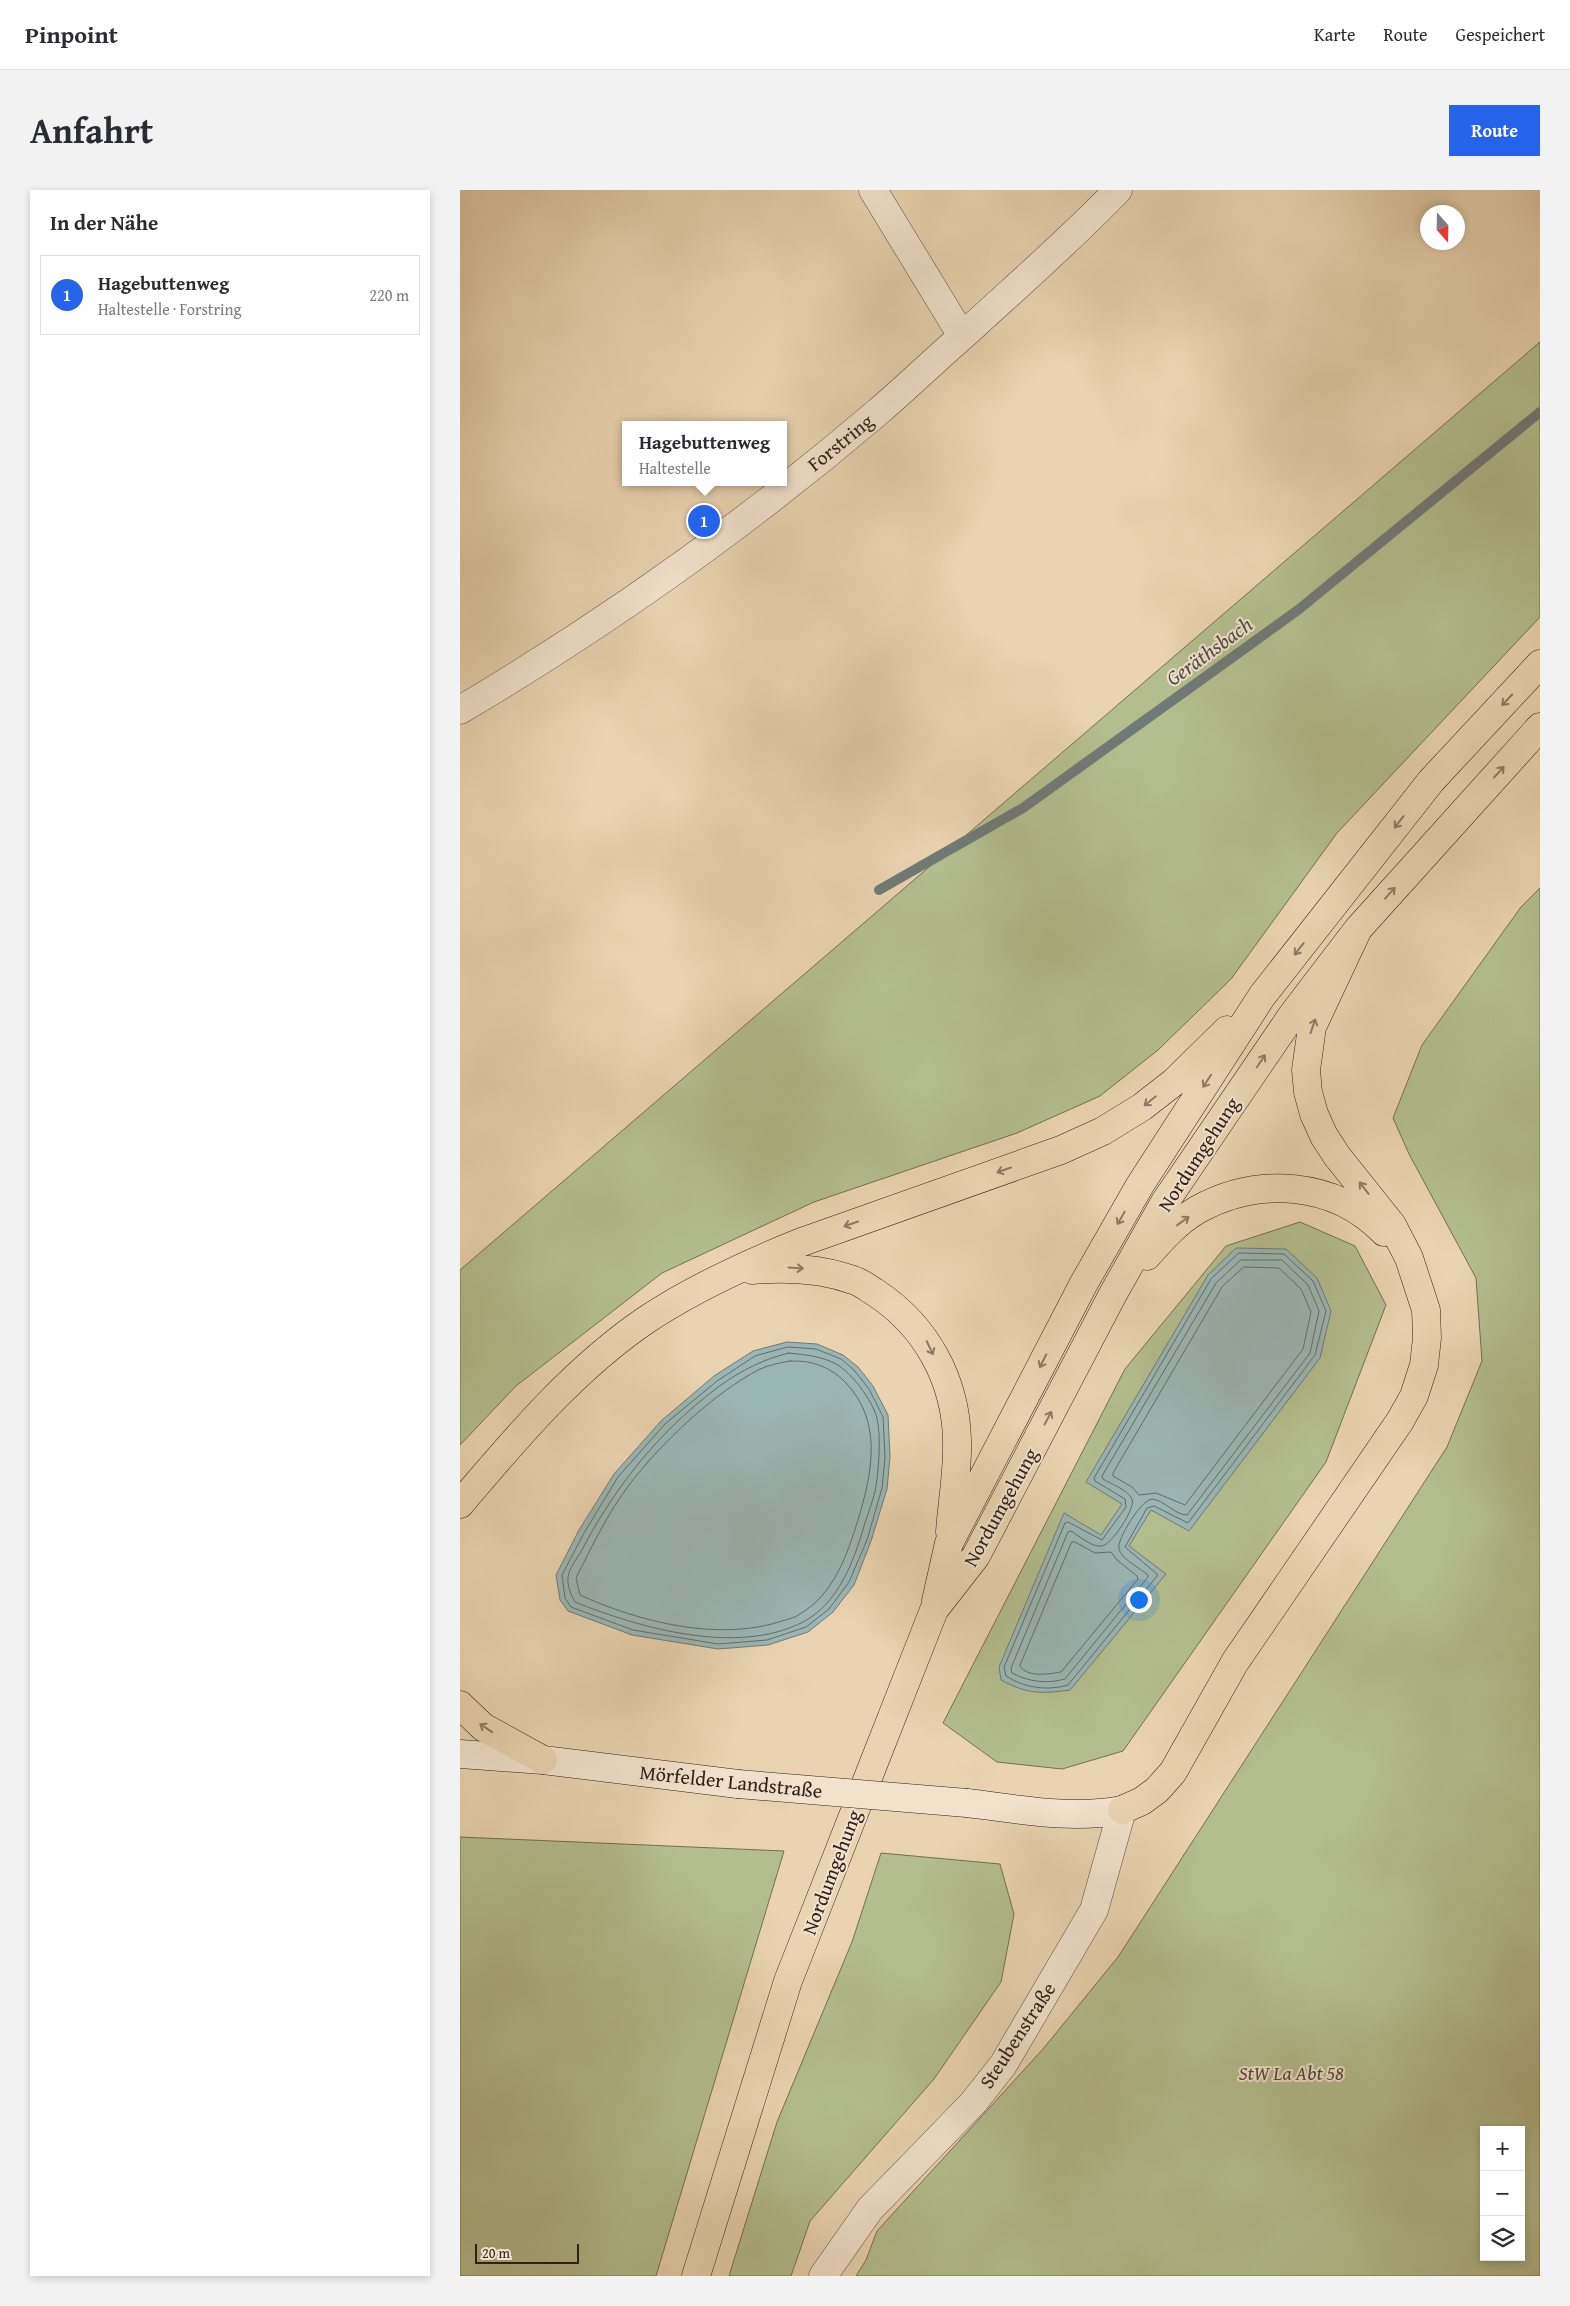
<!DOCTYPE html>
<html lang="de">
<head>
<meta charset="utf-8">
<style>
	body { margin:0; font-family:"Gentium Book Plus",serif; background:#f2f2f3; color:#2b2b33 }
	.controls { position:absolute; right:15px; bottom:15px; display:grid; overflow:hidden; border-radius:0px; box-shadow:0 2px 8px #0003 }
	.controls button { width:45px; height:45px; display:grid; place-items:center; padding:0; border:0; border-bottom:1px solid #e1e1e2; background:#fff; color:#2b2b33; font:25px sans-serif }
	.compass { position:absolute; left:960px; top:15px; width:45px; height:45px; border-radius:50%; background:#fff; box-shadow:0 2px 8px #0003; rotate:160deg }
	.scale { position:absolute; left:15px; bottom:12px; width:104px; box-sizing:border-box; padding-left:5px; border:2px solid #302118; border-top:0; font-size:14px; line-height:18px; white-space:nowrap; color:#302118; -webkit-text-stroke:4px #f1e2cc; paint-order:stroke }
	.you { position:absolute; left:678px; top:1409px; width:18px; height:18px; margin:-12px; border:4px solid #fff; border-radius:50%; background:#1a73e8; box-shadow:0 0 0 8px #1a73e833 }
	.badge { display:grid; place-items:center; width:32px; height:32px; border-radius:50%; background:#2563eb; color:#fff; font-size:16px; font-weight:700 }
	.pin { position:absolute; translate:-50% -50%; border:2px solid #fff; box-shadow:0 1px 5px #0006 }
	.popup { position:absolute; left:162px; top:231px; width:165px; height:65px; box-sizing:border-box; display:grid; place-content:center; border-radius:0px; background:#fff; filter:drop-shadow(0 1px 4px #0005); font-size:16px; white-space:nowrap; color:#7c7c81 }
	.popup b { font-size:19px; color:#2b2b33 }
	.popup::after { content:''; position:absolute; left:50%; top:100%; margin-left:-10px; border:10px solid transparent; border-top-color:#fff }
	.list { margin:0; padding:0; list-style:none }
	h2 { display:flex; justify-content:space-between; align-items:center; height:65px; margin:0; padding:0 20px; font-size:21px }
	h2 small { font-size:16px; font-weight:400; color:#7c7c81 }
	.list li { display:grid; grid-template-columns:32px 1fr auto; gap:15px; align-items:center; box-sizing:border-box; height:80px; margin:0 10px 10px; padding:0 10px; border:1px solid #e1e1e2; border-radius:0px }
	.list b { display:block; font-size:19px; white-space:nowrap }
	.list p { margin:0; font-size:16px; white-space:nowrap; color:#7c7c81 }
	.list em { font-size:16px; font-style:normal; color:#7c7c81 }
	.icon { flex:none; width:28px; height:28px; fill:none; stroke:currentColor; stroke-width:2; stroke-linecap:round; stroke-linejoin:round }
	.map { position:relative; flex:none; width:1080px; height:2086px; overflow:hidden; border-radius:0px }
	header { display:flex; align-items:center; gap:30px; box-sizing:border-box; height:70px; padding:0 25px; background:#fff; border-bottom:1px solid #e1e1e2 }
	header strong { font-size:24px }
	nav { display:flex; gap:28px; margin-inline-start:auto; font-size:18px }
	.intro { display:flex; align-items:center; justify-content:space-between; box-sizing:border-box; height:120px; padding:0 30px }
	h1 { margin:0; font-size:35px }
	.button { padding:12px 22px; border-radius:0px; background:#2563eb; color:#fff; font-size:18px; font-weight:700 }
	main { display:flex; gap:30px; padding:0 30px }
	aside { flex:1; background:#fff; border-radius:0px; box-shadow:0 2px 8px #0003 }
	.map>svg:first-child { display:block }
</style>
</head>
<body>
<header>
<strong>Pinpoint</strong>
<nav><a>Karte</a><a>Route</a><a>Gespeichert</a></nav>
</header>
<div class="intro"><h1>Anfahrt</h1><a class="button">Route</a></div>
<main>
<aside>
<h2>In der Nähe<small></small></h2>
<ul class="list">
<li><span class="badge">1</span><div><b>Hagebuttenweg</b><p>Haltestelle · Forstring</p></div><em>220 m</em></li>
</ul>
</aside>
<div class="map">
<svg width="1080" height="2086" viewBox="0 0 1080 2086">
	<rect width="100%" height="100%" fill="#e9d3b0"/>
	<filter id="stains"><feTurbulence type="fractalNoise" baseFrequency=".004" numOctaves="4"/><feColorMatrix values="0 0 0 0 .2 0 0 0 0 .09 0 0 0 0 .02 0 0 0 .5 -.17"/></filter>
	<radialGradient id="worn" r=".72"><stop offset=".6" stop-color="#630" stop-opacity="0"/><stop offset="1" stop-color="#630" stop-opacity=".3"/></radialGradient>
	<!-- green -->
	<path fill="#b3bd8e" stroke="#726f53" fill-rule="evenodd" d="M1080,152V427L877,643L771,789L698,860L640,906L557,943L354,1012L202,1083L56,1196L0,1255V1080Z
		M1080,698V2086H396L406,2070L417,2041L583,1859L658,1767L987,1257L1022,1171L1016,1088L949,964L933,928L962,855L1061,717ZM1024,1940H1061V2067H1024Z
		M840,1032L895,1056L926,1115L866,1272L663,1561L602,1579L537,1572L483,1533L665,1179L766,1056Z
		M0,1647L324,1661L196,2086H0Z
		M421,1663L540,1674L554,1724L541,1792L474,1889L350,2031L331,2086H269L317,1932L392,1752Z"/>
	<!-- water -->
	<path fill="#9ab6b4" stroke="#707a76" d="M776,1058L826,1059L857,1088L871,1121L860,1168L729,1341L691,1320L669,1356L706,1384L610,1500C581,1504 567,1504 541,1490L539,1477L604,1323L641,1345L662,1314L626,1292L748,1085Z
		M327,1152L357,1154L383,1165L398,1177L413,1196L428,1225L430,1267L427,1299L411,1351L394,1395L373,1422L348,1442L308,1455L258,1459L172,1445L108,1421L100,1410L96,1385L119,1340L154,1284L201,1231L254,1186L293,1161Z"/>
	<g fill="none" stroke-linecap="round" stroke-linejoin="round">
		<!-- shore -->
		<path stroke="#656c66" stroke-width="1" d="M779,1063L824,1064L853,1091L866,1121L855,1165L728,1333L694,1316L687,1318L665,1357L697,1384V1386L608,1495C587,1501 565,1498 546,1486L544,1477L605,1333L608,1332L642,1350L666,1317L665,1309L635,1291L634,1288L751,1089Z
			M781,1070H822L848,1095L859,1121L850,1163L727,1325C715,1325 704,1310 692,1309C682,1309 656,1350 659,1359C661,1369 680,1378 688,1385V1387L605,1489C587,1494 569,1492 552,1483L551,1478L608,1342L611,1341C619,1346 633,1358 642,1356C652,1354 676,1318 672,1309C668,1300 651,1294 643,1289L642,1286L756,1093Z
			M784,1077L819,1078L841,1099L851,1122L843,1159L725,1315L696,1303L679,1305L672,1297L653,1286V1283L762,1097Z
			M328,1157L356,1159L381,1169L394,1180L409,1199L423,1227L425,1267L422,1298L407,1350L389,1392L369,1419L346,1437L307,1450L258,1454L173,1440L111,1417L105,1408L102,1385L124,1343L158,1287L205,1234L257,1191L295,1166Z
			M329,1163C346,1165 361,1166 376,1174C392,1183 412,1210 417,1228C421,1246 419,1277 416,1296C414,1309 408,1323 404,1336C394,1371 378,1414 343,1432C277,1466 180,1438 115,1412C111,1406 107,1395 108,1387C109,1378 118,1367 122,1360C155,1296 202,1238 261,1195C282,1180 304,1169 329,1163Z
			M330,1171C337,1171 345,1171 352,1173C369,1177 382,1187 392,1200C422,1238 411,1287 398,1330C387,1365 374,1404 340,1424C335,1428 328,1429 322,1431C259,1452 179,1432 120,1405L116,1388C132,1356 148,1323 169,1295C200,1254 255,1202 300,1179C309,1175 320,1173 330,1171Z
			M612,1352H615L635,1363L651,1362L657,1370L677,1386L678,1389L601,1482C589,1484 567,1488 560,1476Z"/>
		<!-- stream -->
		<path stroke="#707a76" stroke-width="10" d="M419,700L563,618L838,420L1080,222"/>
		<defs>
			<path id="street" d="M413,0L502,146
				M0,520C147,433 289,332 419,221C449,195 477,168 507,142C558,95 610,50 658,0
				M363,2086L410,2019L513,1913L543,1875L634,1720L662,1620"/>
			<path id="secondary" d="M0,1564L83,1570L278,1594
				M507,1613C559,1619 610,1630 662,1620"/>
			<path id="primary" d="M687,1066C702,1049 717,1032 737,1020C798,986 874,991 924,1042
				M292,1080C327,1077 360,1078 393,1090C401,1092 409,1099 416,1103C466,1136 496,1190 497,1251C498,1281 492,1312 490,1342
				M0,1314C56,1248 114,1179 186,1130C234,1098 287,1074 339,1053L601,960L643,941L682,917L714,892L767,840
				M476,1411L489,1353L624,1093L680,995L802,806L971,591L1080,474
				M0,1515L23,1537L83,1570
				M662,1620L682,1611L697,1600L713,1582L775,1472L940,1231L954,1206L964,1175L967,1148L966,1120L949,1068L932,1035L877,966L864,946L854,924L848,902L846,880L852,837L898,739L1080,537
				M236,2086L328,1791L474,1420L516,1366L653,1104L705,1012L833,824L898,739"/>
		</defs>
		<!-- street casing -->
		<use href="#street" stroke="#5e4e3e" stroke-width="29"/>
		<!-- secondary casing -->
		<use href="#secondary" stroke="#302118" stroke-width="29"/>
		<!-- primary casing -->
		<use href="#primary" stroke="#302118" stroke-width="29"/>
		<!-- street -->
		<use href="#street" stroke="#f1e2cc" stroke-width="28"/>
		<!-- secondary -->
		<use href="#secondary" stroke="#f1e2cc" stroke-width="28"/>
		<!-- primary -->
		<use href="#primary" stroke="#e9d3b0" stroke-width="28"/>
		<defs>
			<path id="secondary-bridge" d="M278,1594L507,1613"/>
		</defs>
		<!-- secondary-bridge casing -->
		<use href="#secondary-bridge" stroke="#302118" stroke-width="29" stroke-linecap="butt"/>
		<!-- secondary-bridge -->
		<use href="#secondary-bridge" stroke="#f1e2cc" stroke-width="28"/>
	</g>
	<!-- one-way arrows -->
	<defs><path id="oneway-shaft" d="M-6 0H5M1.5-3L5.5 0L1.5 3" fill="none" stroke-width="1.6" stroke-linecap="round" stroke-linejoin="round" transform="scale(1.25)"/></defs>
	<g stroke="#8c7a64">
		<use href="#oneway-shaft" transform="translate(1047 510) rotate(133)"/>
		<use href="#oneway-shaft" transform="translate(1039 582) rotate(-48)"/>
		<use href="#oneway-shaft" transform="translate(939 632) rotate(128)"/>
		<use href="#oneway-shaft" transform="translate(930 703) rotate(-48)"/>
		<use href="#oneway-shaft" transform="translate(839 759) rotate(128)"/>
		<use href="#oneway-shaft" transform="translate(853 836) rotate(-71)"/>
		<use href="#oneway-shaft" transform="translate(801 871) rotate(-56)"/>
		<use href="#oneway-shaft" transform="translate(747 891) rotate(123)"/>
		<use href="#oneway-shaft" transform="translate(690 911) rotate(141)"/>
		<use href="#oneway-shaft" transform="translate(544 980) rotate(161)"/>
		<use href="#oneway-shaft" transform="translate(904 998) rotate(-128)"/>
		<use href="#oneway-shaft" transform="translate(661 1028) rotate(120)"/>
		<use href="#oneway-shaft" transform="translate(723 1031) rotate(-36)"/>
		<use href="#oneway-shaft" transform="translate(391 1034) rotate(161)"/>
		<use href="#oneway-shaft" transform="translate(336 1078) rotate(4)"/>
		<use href="#oneway-shaft" transform="translate(470 1158) rotate(64)"/>
		<use href="#oneway-shaft" transform="translate(583 1171) rotate(117)"/>
		<use href="#oneway-shaft" transform="translate(588 1228) rotate(-62)"/>
		<use href="#oneway-shaft" transform="translate(26 1538) rotate(-146)"/>
	</g>
	<g text-anchor="middle" dominant-baseline="central" stroke-width="4" stroke-linejoin="round" paint-order="stroke">
		<!-- street labels -->
		<g font-size="20" fill="#302118" stroke="#f1e2cc">
			<text transform="translate(380 252) rotate(-39)">Forstring</text>
			<text transform="translate(738 964) rotate(-57)">Nordumgehung</text>
			<text transform="translate(540 1317) rotate(-61)">Nordumgehung</text>
			<text transform="translate(271 1591) rotate(6)">Mörfelder Landstraße</text>
			<text transform="translate(371 1682) rotate(-69)">Nordumgehung</text>
			<text transform="translate(557 1845) rotate(-57)">Steubenstraße</text>
		</g>
		<!-- park labels -->
		<g font-size="20" font-style="italic" fill="#514836" stroke="#f1e2cc">
			<text x="831" y="1882">StW La Abt 58</text>
		</g>
		<!-- water labels -->
		<g font-size="21" font-style="italic" fill="#504e47" stroke="#f1e2cc">
			<text transform="translate(749 461) rotate(-36)">Geräthsbach</text>
		</g>
	</g>
	<rect width="100%" height="100%" filter="url(#stains)"/>
	<rect width="100%" height="100%" fill="url(#worn)"/>
</svg>
<div class="controls">
<button>+</button>
<button>−</button>
<button><svg class="icon" aria-label="layers" viewBox="0 0 24 24"><path d="M12 4l9 5-9 5-9-5zM3 14l9 5 9-5"/></svg></button>
</div>
<svg class="compass" viewBox="-18 -18 36 36"><path d="M0-13l5 13h-10z" fill="#e53935"/><path d="M0 13l5-13h-10z" fill="#7c7c81"/></svg>
<div class="scale">20 m</div>
<div class="you"></div>
<div class="pin badge" style="left:244px;top:331px">1</div>
<div class="popup"><b>Hagebuttenweg</b>Haltestelle</div>
</div>
</main>
</body>
</html>
